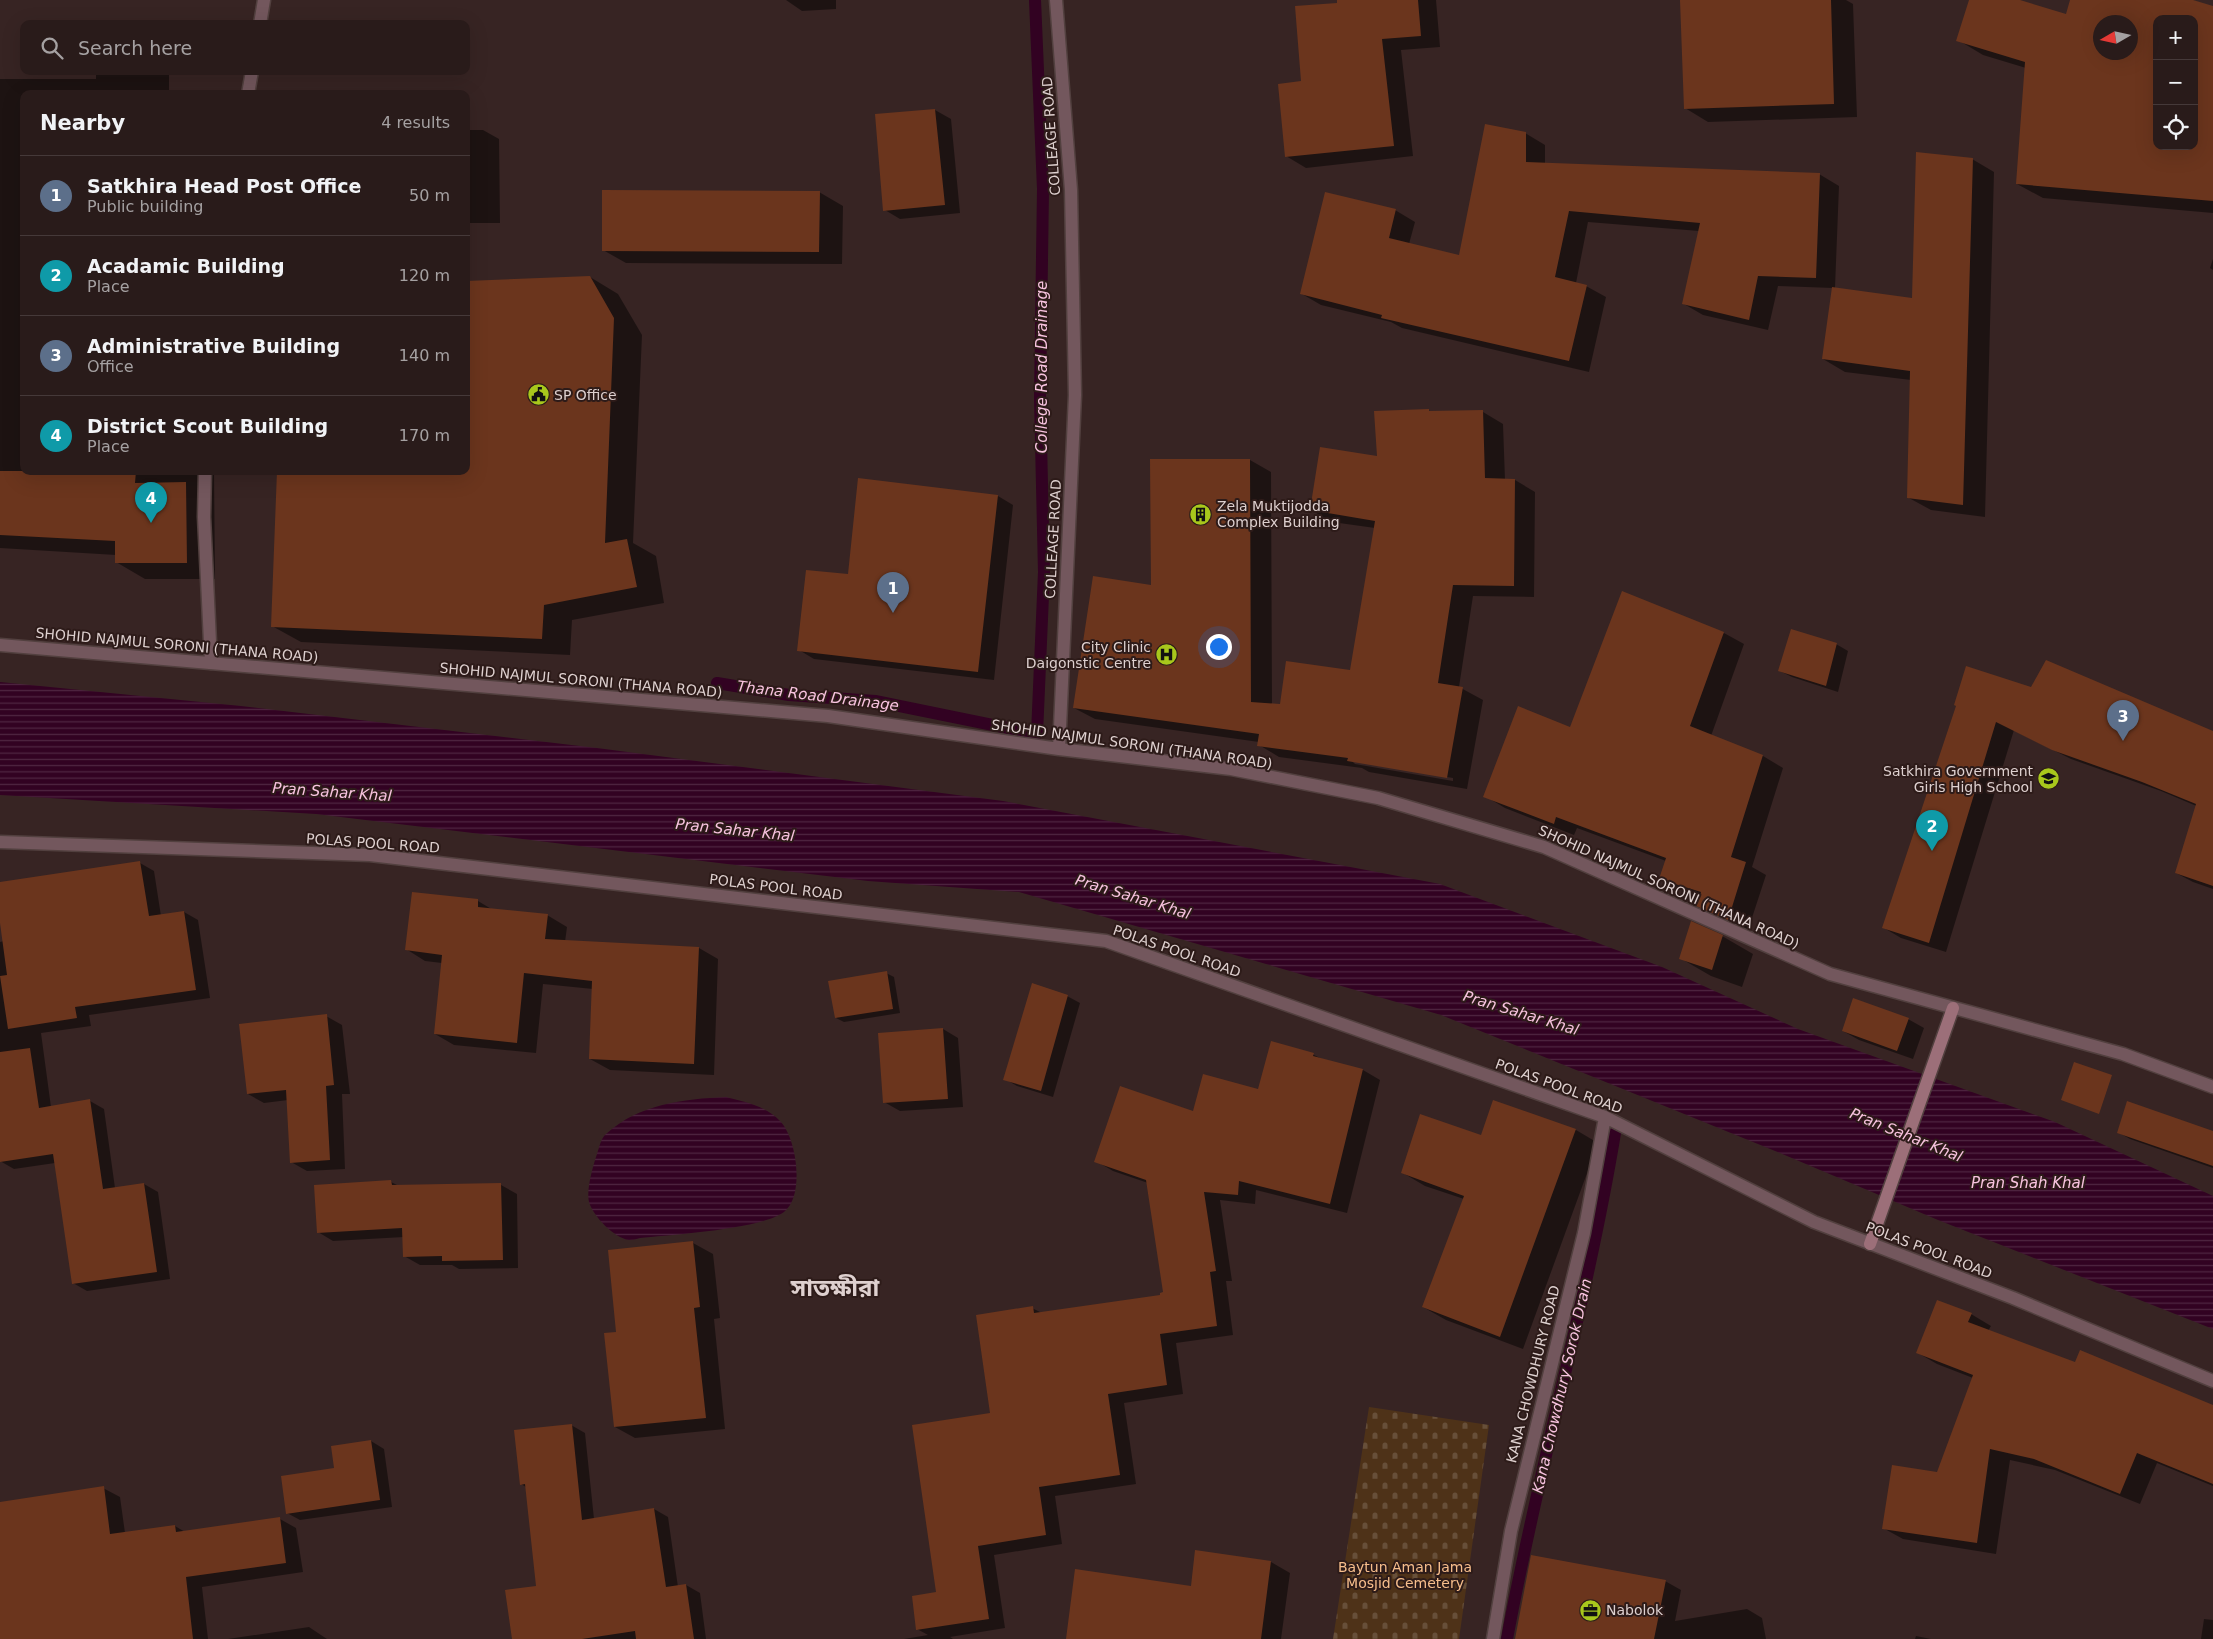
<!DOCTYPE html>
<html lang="en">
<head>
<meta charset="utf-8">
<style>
	body { margin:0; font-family:"DejaVu Sans","Noto Sans Bengali",sans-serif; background:#352827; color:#f1f3f6 }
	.controls { position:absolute; right:15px; top:15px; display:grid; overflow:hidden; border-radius:10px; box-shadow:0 5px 20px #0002 }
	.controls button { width:45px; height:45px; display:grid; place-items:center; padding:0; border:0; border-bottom:1px solid #453939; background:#291b1a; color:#f1f3f6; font:25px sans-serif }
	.compass { position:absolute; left:2093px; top:15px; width:45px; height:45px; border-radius:50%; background:#291b1a; box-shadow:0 5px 20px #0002; rotate:261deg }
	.you { position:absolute; left:1218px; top:646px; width:18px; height:18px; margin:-12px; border:4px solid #fff; border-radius:50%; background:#1a73e8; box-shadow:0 0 0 8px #1a73e833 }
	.badge { display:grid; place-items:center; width:32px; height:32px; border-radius:50%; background:#a8c71c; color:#fff; font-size:16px; font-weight:700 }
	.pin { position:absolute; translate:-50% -41px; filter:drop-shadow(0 1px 2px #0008) }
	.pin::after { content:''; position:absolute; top:26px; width:18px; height:15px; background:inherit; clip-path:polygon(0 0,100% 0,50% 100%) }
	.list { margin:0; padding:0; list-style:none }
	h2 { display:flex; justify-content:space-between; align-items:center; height:65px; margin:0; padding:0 20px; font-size:21px }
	h2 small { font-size:16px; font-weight:400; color:#a5a1a2 }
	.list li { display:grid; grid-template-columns:32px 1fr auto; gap:15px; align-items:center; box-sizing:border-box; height:80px; padding:0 20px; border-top:1px solid #453939 }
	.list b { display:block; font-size:19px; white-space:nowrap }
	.list p { margin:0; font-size:16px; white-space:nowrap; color:#a5a1a2 }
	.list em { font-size:16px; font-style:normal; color:#a5a1a2 }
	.icon { flex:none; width:28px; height:28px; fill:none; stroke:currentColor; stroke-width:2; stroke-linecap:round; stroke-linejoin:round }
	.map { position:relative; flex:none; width:2213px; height:1639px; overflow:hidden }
	.search { position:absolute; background:#291b1a; box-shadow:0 5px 20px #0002; left:20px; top:20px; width:450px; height:55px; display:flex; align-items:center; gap:12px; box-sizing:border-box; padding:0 18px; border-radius:10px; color:#a5a1a2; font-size:19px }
	.panel { position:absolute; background:#291b1a; box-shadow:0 5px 20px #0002; left:20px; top:90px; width:450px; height:385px; border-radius:10px }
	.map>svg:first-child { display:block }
</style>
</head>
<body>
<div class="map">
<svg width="2213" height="1639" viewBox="0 0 2213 1639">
	<defs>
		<pattern id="cemetery-stones" width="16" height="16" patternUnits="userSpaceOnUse" patternTransform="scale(1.25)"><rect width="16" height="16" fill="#4e3218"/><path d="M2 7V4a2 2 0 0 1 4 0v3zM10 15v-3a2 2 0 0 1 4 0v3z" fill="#674f39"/></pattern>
		<pattern id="water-rules" width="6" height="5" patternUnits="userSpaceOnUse" patternTransform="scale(1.25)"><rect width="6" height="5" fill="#320222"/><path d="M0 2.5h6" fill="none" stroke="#4f2641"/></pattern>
	</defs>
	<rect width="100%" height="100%" fill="#372423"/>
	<!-- cemetery -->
	<path fill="url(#cemetery-stones)" d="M1369,1407L1489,1425L1459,1639H1333Z"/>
	<!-- water -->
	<path fill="url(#water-rules)" d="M0,682L241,706L597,748L1003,801L1440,884L1662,967L1798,1029L2055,1122L2213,1196V1329L1938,1220L1780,1153L1441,1015L1019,892L868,881L316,814L0,795Z
		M726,1097C745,1102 766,1106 780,1121C797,1138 805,1196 784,1212C762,1229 671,1235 640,1238C637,1239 632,1240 629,1240C614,1238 593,1216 589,1202C586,1190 593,1166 597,1154C599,1148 601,1138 606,1134C639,1104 683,1099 726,1097Z"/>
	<!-- shadow -->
	<path fill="#0007" fill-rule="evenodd" d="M786,0H836V9L802,11Z
		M1339,0H1436L1440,47L1401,50L1413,156L1306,168L1286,156L1303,82L1339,4Z
		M1682,0H1846L1853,4L1857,117L1708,122L1685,108Z
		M1970,0H2016L2067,16L2071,0H2188L2213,8V213L2043,198L2017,184L2026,68L1983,55L1958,40ZM2157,19H2194V146H2157ZM2100,22H2130V52H2100Z
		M96,71H166L169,73V94H24V471H214L215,579H145L116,562V555L0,548V79H96Z
		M935,110L951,119L960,213L900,219L885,210L876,116Z
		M466,130H483L499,139L500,223H466Z
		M1525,133L1545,145V164L1819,174L1839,186L1835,288L1913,300L1972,159L1994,172L1985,517L1931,510L1909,498L1911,380L1845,372L1823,359L1833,288L1778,286L1768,330L1703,315L1684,304L1699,231L1588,222L1576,283L1586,286L1606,297L1589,372L1402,328L1391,322L1321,305L1302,294L1395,210L1415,222L1409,244L1460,256Z
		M819,192L843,206L842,264L626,263L603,250Z
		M2213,259V270L2210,268Z
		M590,277L618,294L642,335L633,543L656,556L664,603L572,620L570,655L301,642L272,626L466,471Z
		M1428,410L1433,413L1483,412L1503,424L1505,480H1515L1535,492L1534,597L1473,596L1459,687L1483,700L1467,789L1369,772L1362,768L1279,757L1259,745V742L1095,719L1074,708L1152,586L1151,460H1250L1271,472L1272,705H1281L1351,672L1375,528L1332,522L1311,510L1378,458ZM1352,761L1453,778V781L1355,764Z
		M998,496L1013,505L994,680L814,659L799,650Z
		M1724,633L1744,644L1711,736L1763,756L1783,768L1752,867L1766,875L1748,930L1698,905L1701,897L1681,890L1661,879L1666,861L1577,828L1574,835L1505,808L1485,796L1571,728Z
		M1836,644L1848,651L1838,692L1792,677L1780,671Z
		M2032,688L2213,733V813L2161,791L2071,759L2014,730L1946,952L1901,938L1884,928L1957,706Z
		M2213,836V889L2193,882L2176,873Z
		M140,863L154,871L161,916L184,912L198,920L210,998L89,1015L91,1026L41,1033L51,1107L90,1101L104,1109L115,1188L144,1184L158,1192L170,1279L87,1291L73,1283L55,1163L14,1169L0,1161V942L4,941L0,914V884Z
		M413,893L478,901L493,910L547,915L567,927L565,942L699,948L718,959L714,1075L610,1070L590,1059L593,989L543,984L536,1053L454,1045L435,1034L442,963L425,961L406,949Z
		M1722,936L1753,954L1742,987L1711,976L1680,958Z
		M886,973L894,977L900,1013L844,1022L836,1018Z
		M1067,996L1080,1003L1053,1097L1017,1086L1005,1079Z
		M326,1016L342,1025L350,1094H342L345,1169L307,1171L291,1162L288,1100L264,1103L248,1094Z
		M1908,1019L1924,1028L1913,1059L1859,1040L1843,1031Z
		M943,1029L958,1038L963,1107L900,1111L884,1102Z
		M1272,1043L1314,1055L1324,1060L1363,1070L1380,1080L1347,1213L1256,1190L1255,1204L1220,1200L1232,1281H1226L1233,1335L1176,1343L1183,1394L1124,1403L1136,1484L1055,1496L1062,1544L994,1555L1005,1628L950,1637L953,1639H904L928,1635L917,1629L937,1593L992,1414L1032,1308L1042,1313L1162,1297L1164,1293L1148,1183L1113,1171L1096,1161L1194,1113L1259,1090Z
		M1494,1102L1576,1130L1598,1143L1523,1349L1446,1320L1423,1307L1464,1199L1425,1186L1403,1173L1481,1137Z
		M2118,1132H2213V1168L2130,1139Z
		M391,1182L399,1186L501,1185L517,1194L518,1268L459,1269L452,1265H420L404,1256V1237L333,1241L318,1232Z
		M693,1243L713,1254L720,1318L714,1319L725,1429L635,1438L615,1427L618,1333Z
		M1971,1314L1991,1326L1988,1331L2075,1364L2213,1406V1486L2157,1463L2140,1504L2055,1470L2010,1460L1996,1554L1903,1539L1883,1528L1938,1474L1973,1378L1937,1364L1918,1353Z
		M571,1425L585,1433L594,1519L654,1509L668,1517L678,1587L686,1585L700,1593L706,1639H513L538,1587L526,1487L521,1484Z
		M371,1441L384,1449L392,1507L300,1520L287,1513L336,1469Z
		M103,1488L120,1497L125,1533L175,1526L185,1532L280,1519L296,1528L303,1572L202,1587L208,1639H0V1503Z
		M1196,1552L1271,1562L1290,1573L1281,1639H1067L1192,1587Z
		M1665,1581L1681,1590L1675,1621L1747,1609L1762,1618L1766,1639H1517Z
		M2204,1619L2213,1620V1639H2201Z
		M309,1627L327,1639H228Z
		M1916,1636L1931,1639H1915Z"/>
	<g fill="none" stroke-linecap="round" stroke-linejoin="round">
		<!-- stream -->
		<path stroke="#320222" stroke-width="12" d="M717,683L789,695L875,701L1037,734L1044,572L1040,398L1043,189L1035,0
			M1507,1639C1538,1469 1587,1303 1615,1133"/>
	</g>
	<!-- building -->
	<path fill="#6b351d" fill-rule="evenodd" d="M1337,0H1418L1421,36L1382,39L1394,146L1285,157L1278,84L1301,81L1295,6L1337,3Z
		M1680,0H1831L1834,104L1684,109Z
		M1969,0H2020L2066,14L2070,0H2193L2213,6V201L2016,184L2025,62L1956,41ZM2157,19H2194V146H2157ZM2100,22H2130V52H2100Z
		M935,109L945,205L883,211L875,114Z
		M1485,124L1526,132V162L1820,173L1816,278L1758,276L1749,320L1682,304L1700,223L1569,211L1555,277L1587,285L1569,361L1381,318L1382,315L1300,294L1325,192L1396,209L1389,238L1459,255Z
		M1916,152L1973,158L1963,505L1907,498L1910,371L1822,359L1832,287L1912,298Z
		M602,190L820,191L819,252L602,251Z
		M590,276L614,318L605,543L627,539L637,587L544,605L542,639L271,627L277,471H466V281Z
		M1429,409V411L1483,410L1485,478L1515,479L1514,586L1453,585L1438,683L1463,687L1447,778L1347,761L1348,758L1257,746L1259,734L1073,708L1093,576L1151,585L1150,459H1250L1251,702L1280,704L1286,661L1350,670L1375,521L1310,510L1320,447L1377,456L1374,411Z
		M0,471H136L135,483L186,482L187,563H115V541L0,535Z
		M858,478L998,495L978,672L797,651L806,570L848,574Z
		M1622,591L1724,632L1690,726L1763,755L1731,857L1746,862L1728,920L1696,906L1701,892L1659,879L1666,858L1556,817L1554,824L1483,797L1518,706L1570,727Z
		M1791,629L1837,643L1826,686L1778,671Z
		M2046,660L2213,731V886L2175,873L2196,804L2142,782L2052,750L1996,722L1929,943L1882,928L1956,706L1954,705L1966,666L2031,687Z
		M140,861L149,916L184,911L196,990L75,1007L77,1018L8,1029L0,976L7,975L0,923V882Z
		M412,892L478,899V907L548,914L545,939L699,947L694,1064L589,1059L592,981L524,973L517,1043L434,1034L442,955L405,950Z
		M1691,921L1723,935L1712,970L1679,959Z
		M887,971L893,1009L835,1018L828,981Z
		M1032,983L1068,995L1041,1091L1003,1080Z
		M1853,998L1909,1018L1897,1051L1842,1031Z
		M327,1014L334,1085L326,1086L330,1160L290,1163L286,1090L247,1094L239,1024Z
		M943,1028L948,1099L883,1103L878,1033Z
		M1271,1041L1314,1053L1313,1056L1363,1069L1330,1204L1239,1181L1238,1195L1204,1192L1216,1271L1210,1272L1217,1326L1160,1334L1167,1385L1108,1394L1120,1475L1039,1487L1046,1535L978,1546L989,1619L916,1630L912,1596L936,1592L912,1425L990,1413L976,1315L1033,1306L1034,1313L1160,1295V1293L1163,1292L1146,1180L1094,1162L1120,1086L1193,1111L1203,1074L1258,1089Z
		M30,1048L39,1108L90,1099L103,1189L144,1183L157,1272L72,1284L53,1154L0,1162V1052Z
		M2074,1062L2112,1075L2099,1114L2061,1100Z
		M1493,1100L1576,1129L1500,1337L1422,1307L1464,1196L1401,1173L1420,1114L1481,1135Z
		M2127,1101L2213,1131V1166L2117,1133Z
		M391,1180L392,1185L501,1183L503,1260L442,1261V1256L403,1257L402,1228L317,1233L314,1185Z
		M693,1241L700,1307L694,1308L706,1418L614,1427L604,1333L616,1332L608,1250Z
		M1937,1300L1972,1313L1968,1322L2075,1362L2080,1350L2213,1405V1484L2137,1453L2120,1494L2034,1459L1990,1449L1977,1543L1882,1529L1892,1465L1937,1472L1973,1375L1916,1353Z
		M572,1424L582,1520L654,1508L666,1587L686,1584L694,1639H636L635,1631L582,1639H512L505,1590L536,1586L525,1484L520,1485L514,1430Z
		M371,1440L380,1500L286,1514L281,1476L334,1468L331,1446Z
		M104,1486L110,1534L175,1525L176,1532L280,1517L286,1563L186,1577L193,1639H0V1502Z
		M1195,1550L1271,1561L1261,1639H1066L1075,1569L1191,1586Z
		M1531,1555L1666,1580L1654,1639H1515Z"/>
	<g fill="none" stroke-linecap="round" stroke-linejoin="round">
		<defs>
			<path id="minor" d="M260,24L264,0
				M248,94L252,71
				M205,471L204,517L211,663"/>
			<path id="tertiary" d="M1056,0L1071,190L1075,395L1059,749
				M0,645L828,716L1059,749L1231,769L1378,798L1544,847L1830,974L2123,1054L2213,1087
				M0,842L370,855L1106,941L1605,1117L1814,1222L2013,1298L2213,1381
				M1493,1639L1511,1531L1584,1233L1605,1117"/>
			<path id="secondary" d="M1870,1244L1953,1008"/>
		</defs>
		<!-- minor casing -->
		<use href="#minor" stroke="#52403f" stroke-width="15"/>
		<!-- tertiary casing -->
		<use href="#tertiary" stroke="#52403f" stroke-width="15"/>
		<!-- secondary casing -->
		<use href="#secondary" stroke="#52403f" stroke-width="15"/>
		<!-- minor -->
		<use href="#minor" stroke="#73575d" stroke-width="12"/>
		<!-- tertiary -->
		<use href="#tertiary" stroke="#73575d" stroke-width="12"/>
		<!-- secondary -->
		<use href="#secondary" stroke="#9c6f79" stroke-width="12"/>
	</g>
	<!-- icons -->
	<defs>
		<symbol id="civic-disc" viewBox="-11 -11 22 22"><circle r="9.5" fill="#a8c71c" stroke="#2d1b19"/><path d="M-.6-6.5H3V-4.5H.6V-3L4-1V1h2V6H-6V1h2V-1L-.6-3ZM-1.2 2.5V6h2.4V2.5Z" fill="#111"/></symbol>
		<symbol id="building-disc" viewBox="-11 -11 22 22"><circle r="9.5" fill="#a8c71c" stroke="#2d1b19"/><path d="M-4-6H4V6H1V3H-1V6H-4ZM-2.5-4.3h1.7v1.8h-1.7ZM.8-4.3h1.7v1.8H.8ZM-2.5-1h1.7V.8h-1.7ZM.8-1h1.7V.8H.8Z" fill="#111"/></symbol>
		<symbol id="hospital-disc" viewBox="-11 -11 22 22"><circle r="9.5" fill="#a8c71c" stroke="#2d1b19"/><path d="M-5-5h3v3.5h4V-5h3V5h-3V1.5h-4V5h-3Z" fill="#111"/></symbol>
		<symbol id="school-disc" viewBox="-11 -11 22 22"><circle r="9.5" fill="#a8c71c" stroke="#2d1b19"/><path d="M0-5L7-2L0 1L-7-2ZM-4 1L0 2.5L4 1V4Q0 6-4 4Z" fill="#111"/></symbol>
		<symbol id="office-disc" viewBox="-11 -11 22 22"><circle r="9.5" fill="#a8c71c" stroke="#2d1b19"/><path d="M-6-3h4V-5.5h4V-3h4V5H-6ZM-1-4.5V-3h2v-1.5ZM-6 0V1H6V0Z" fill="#111"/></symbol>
	</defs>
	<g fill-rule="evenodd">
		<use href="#civic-disc" x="526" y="382" width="25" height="25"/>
		<use href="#building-disc" x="1188" y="502" width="25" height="25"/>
		<use href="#hospital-disc" x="1154" y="642" width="25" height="25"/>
		<use href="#school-disc" x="2036" y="766" width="25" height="25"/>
		<use href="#office-disc" x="1578" y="1598" width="25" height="25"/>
	</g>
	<g text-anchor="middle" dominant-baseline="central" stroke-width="4" stroke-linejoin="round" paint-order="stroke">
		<!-- street labels -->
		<g font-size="14" fill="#ded0cf" stroke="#2d1b19">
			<text transform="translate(1051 136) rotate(-94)">COLLEAGE ROAD</text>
			<text transform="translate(1053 539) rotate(-87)">COLLEAGE ROAD</text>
			<text transform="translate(177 645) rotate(5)">SHOHID NAJMUL SORONI (THANA ROAD)</text>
			<text transform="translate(581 680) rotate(5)">SHOHID NAJMUL SORONI (THANA ROAD)</text>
			<text transform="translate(1132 744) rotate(8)">SHOHID NAJMUL SORONI (THANA ROAD)</text>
			<text transform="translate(373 843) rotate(4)">POLAS POOL ROAD</text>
			<text transform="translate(776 887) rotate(7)">POLAS POOL ROAD</text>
			<text transform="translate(1669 887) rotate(24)">SHOHID NAJMUL SORONI (THANA ROAD)</text>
			<text transform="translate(1177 951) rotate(19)">POLAS POOL ROAD</text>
			<text transform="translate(1559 1086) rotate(20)">POLAS POOL ROAD</text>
			<text transform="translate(1929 1250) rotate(21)">POLAS POOL ROAD</text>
			<text transform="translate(1533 1374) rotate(-76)">KANA CHOWDHURY ROAD</text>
		</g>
		<!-- poi labels -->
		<g font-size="14" fill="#ded0cf" stroke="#2d1b19" text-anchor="start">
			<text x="554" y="395">SP Office</text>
			<text x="1217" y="506">Zela Muktijodda<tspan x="1217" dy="16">Complex Building</tspan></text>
			<text x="1151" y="647" text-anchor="end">City Clinic<tspan x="1151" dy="16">Daigonstic Centre</tspan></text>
			<text x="2033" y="771" text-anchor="end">Satkhira Government<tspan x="2033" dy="16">Girls High School</tspan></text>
			<text x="1606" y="1610">Nabolok</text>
		</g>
		<!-- park labels -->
		<g font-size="14" fill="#f7be8c" stroke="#2d1b19">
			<text x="1405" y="1567">Baytun Aman Jama<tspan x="1405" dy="16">Mosjid Cemetery</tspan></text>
		</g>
		<!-- water labels -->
		<g font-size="15" font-style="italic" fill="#f8c3df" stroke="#2d1b19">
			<text transform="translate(1042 367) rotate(-90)">College Road Drainage</text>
			<text transform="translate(818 696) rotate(7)">Thana Road Drainage</text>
			<text transform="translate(332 792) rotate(4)">Pran Sahar Khal</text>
			<text transform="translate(735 830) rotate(6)">Pran Sahar Khal</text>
			<text transform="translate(1133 897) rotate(17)">Pran Sahar Khal</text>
			<text transform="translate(1521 1013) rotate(17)">Pran Sahar Khal</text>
			<text transform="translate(1906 1135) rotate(22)">Pran Sahar Khal</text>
			<text x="2028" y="1183">Pran Shah Khal</text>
			<text transform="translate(1562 1386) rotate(-77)">Kana Chowdhury Sorok Drain</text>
		</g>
		<!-- town labels -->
		<g font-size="24" font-weight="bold" fill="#ded0cf" stroke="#2d1b19">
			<text x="835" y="1288">সাতক্ষীরা</text>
		</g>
	</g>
</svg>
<div class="controls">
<button>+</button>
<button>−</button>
<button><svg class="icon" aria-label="locate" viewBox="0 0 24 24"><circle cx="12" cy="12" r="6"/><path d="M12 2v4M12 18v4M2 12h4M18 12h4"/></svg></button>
</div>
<svg class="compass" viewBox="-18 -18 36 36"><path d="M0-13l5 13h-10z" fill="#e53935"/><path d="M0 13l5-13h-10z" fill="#a5a1a2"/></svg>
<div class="you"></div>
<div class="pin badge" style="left:893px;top:613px;background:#5c6f8a">1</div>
<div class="pin badge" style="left:1932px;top:851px;background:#0f9aa8">2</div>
<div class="pin badge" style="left:2123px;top:741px;background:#5c6f8a">3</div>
<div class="pin badge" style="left:151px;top:523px;background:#0f9aa8">4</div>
<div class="search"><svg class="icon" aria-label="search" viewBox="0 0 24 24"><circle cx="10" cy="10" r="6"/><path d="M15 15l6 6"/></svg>Search here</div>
<section class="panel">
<h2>Nearby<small>4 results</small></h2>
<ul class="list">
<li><span class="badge" style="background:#5c6f8a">1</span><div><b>Satkhira Head Post Office</b><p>Public building</p></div><em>50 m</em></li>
<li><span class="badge" style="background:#0f9aa8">2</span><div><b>Acadamic Building</b><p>Place</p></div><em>120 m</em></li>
<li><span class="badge" style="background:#5c6f8a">3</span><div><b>Administrative Building</b><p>Office</p></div><em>140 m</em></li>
<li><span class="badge" style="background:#0f9aa8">4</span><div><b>District Scout Building</b><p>Place</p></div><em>170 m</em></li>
</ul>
</section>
</div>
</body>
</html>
